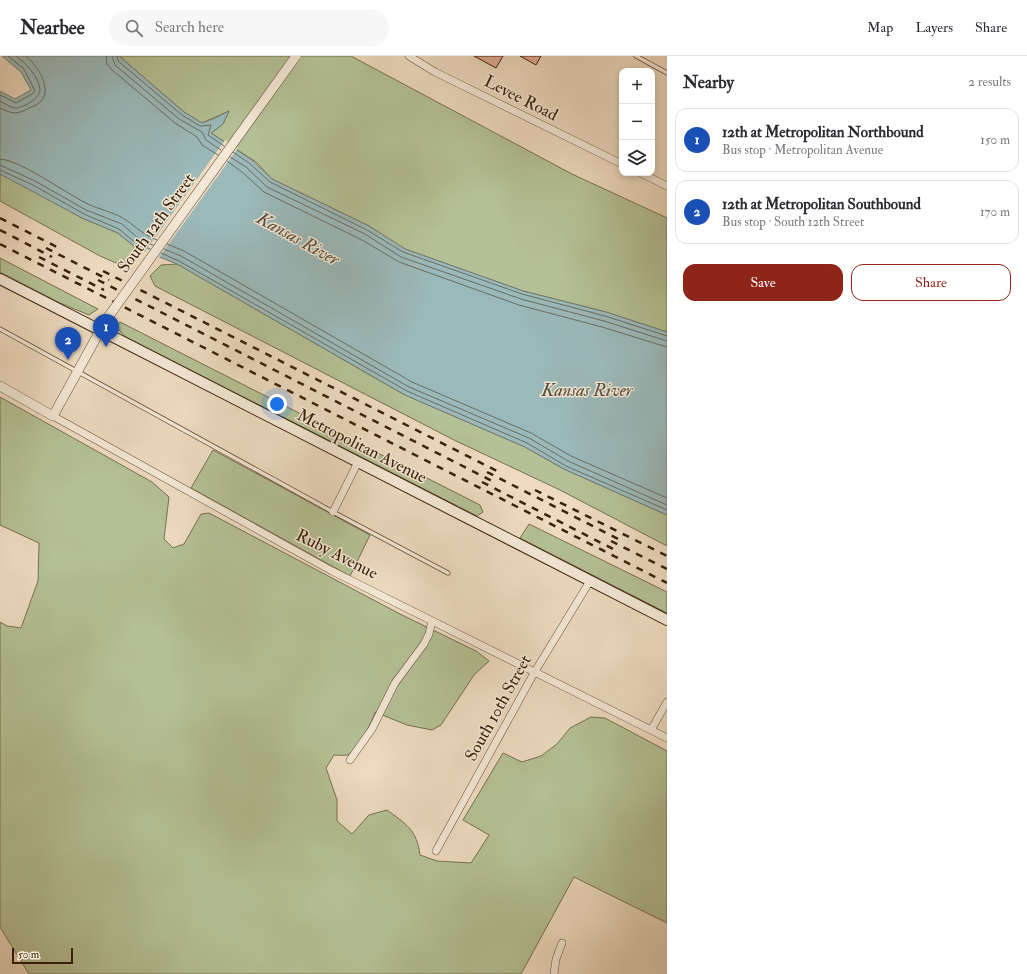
<!DOCTYPE html>
<html lang="en">
<head>
<meta charset="utf-8">
<style>
	body { margin:0; font-family:"IM FELL Double Pica",serif; background:#f7f7f7; color:#2b2b33 }
	.controls { position:absolute; right:12px; top:12px; display:grid; overflow:hidden; border-radius:8px; box-shadow:0 2px 6px #0003 }
	.controls button { width:36px; height:36px; display:grid; place-items:center; padding:0; border:0; border-bottom:1px solid #e1e1e2; background:#fff; color:#2b2b33; font:20px sans-serif }
	.scale { position:absolute; left:12px; bottom:10px; width:61px; box-sizing:border-box; padding-left:4px; border:2px solid #3a2107; border-top:0; font-size:11px; line-height:14px; white-space:nowrap; color:#3a2107; -webkit-text-stroke:3px #f3e7d5; paint-order:stroke }
	.you { position:absolute; left:277px; top:348px; width:14px; height:14px; margin:-10px; border:3px solid #fff; border-radius:50%; background:#1a73e8; box-shadow:0 0 0 6px #1a73e833 }
	.badge { display:grid; place-items:center; width:26px; height:26px; border-radius:50%; background:#8f2418; color:#fff; font-size:13px; font-weight:700 }
	.pin { position:absolute; translate:-50% -33px; filter:drop-shadow(0 1px 2px #0008) }
	.pin::after { content:''; position:absolute; top:21px; width:14px; height:12px; background:inherit; clip-path:polygon(0 0,100% 0,50% 100%) }
	.list { margin:0; padding:0; list-style:none }
	h2 { display:flex; justify-content:space-between; align-items:center; height:52px; margin:0; padding:0 16px; font-size:17px }
	h2 small { font-size:13px; font-weight:400; color:#7c7c81 }
	.list li { display:grid; grid-template-columns:26px 1fr auto; gap:12px; align-items:center; box-sizing:border-box; height:64px; margin:0 8px 8px; padding:0 8px; border:1px solid #e1e1e2; border-radius:12px }
	.list b { display:block; font-size:15px; white-space:nowrap }
	.list p { margin:0; font-size:13px; white-space:nowrap; color:#7c7c81 }
	.list em { font-size:13px; font-style:normal; color:#7c7c81 }
	.actions { display:flex; gap:8px; padding:12px 16px }
	.actions a { flex:1; padding:9px 0; border:1px solid #8f2418; border-radius:12px; text-align:center; font-size:14px; color:#8f2418 }
	.actions .main { background:#8f2418; color:#fff }
	.icon { flex:none; width:22px; height:22px; fill:none; stroke:currentColor; stroke-width:2; stroke-linecap:round; stroke-linejoin:round }
	.map { position:relative; flex:none; width:667px; height:918px; overflow:hidden }
	header { display:flex; align-items:center; gap:24px; box-sizing:border-box; height:56px; padding:0 20px; background:#fff; border-bottom:1px solid #e1e1e2 }
	header strong { font-size:19px }
	nav { display:flex; gap:22px; margin-inline-start:auto; font-size:14px }
	.search { width:280px; height:36px; background:#f7f7f7; display:flex; align-items:center; gap:10px; box-sizing:border-box; padding:0 14px; border-radius:22px; color:#7c7c81; font-size:15px }
	main { display:flex }
	aside { flex:1; background:#fff }
	.map>svg:first-child { display:block }
</style>
</head>
<body>
<header>
<strong>Nearbee</strong>
<div class="search"><svg class="icon" aria-label="search" viewBox="0 0 24 24"><circle cx="10" cy="10" r="6"/><path d="M15 15l6 6"/></svg>Search here</div>
<nav><a>Map</a><a>Layers</a><a>Share</a></nav>
</header>
<main>
<div class="map">
<svg width="667" height="918" viewBox="0 0 667 918">
	<rect width="100%" height="100%" fill="#eddabf"/>
	<filter id="stains"><feTurbulence type="fractalNoise" baseFrequency=".005" numOctaves="4"/><feColorMatrix values="0 0 0 0 .2 0 0 0 0 .09 0 0 0 0 .02 0 0 0 .5 -.17"/></filter>
	<radialGradient id="worn" r=".72"><stop offset=".6" stop-color="#630" stop-opacity="0"/><stop offset="1" stop-color="#630" stop-opacity=".3"/></radialGradient>
	<!-- green -->
	<path fill="#b4c095" stroke="#77704e" d="M119,0H351L572,118L667,162V276L606,256L523,235L405,193L369,170L272,123L256,106L211,77L223,68L229,55L202,67L184,56Z
		M0,118L31,133L82,162L118,177L135,191V205L123,210L100,200L0,145Z
		M0,202L98,253L89,259L60,247L0,216Z
		M177,208L403,338L525,391L564,413L667,459V490L560,434L454,384L155,230L150,220L161,209Z
		M120,266L480,449L483,456L477,460L124,280L116,270Z
		M0,341L152,426L169,441L164,483L173,492L184,488L201,458L209,457L402,559L476,595L489,605L474,619L441,669L432,674L407,669L375,656C372,666 358,695 347,699C344,700 338,699 334,699L326,712L337,744V765L352,778L369,759L387,754C406,768 417,774 420,799L437,805L471,807L489,779L463,764L503,697L522,706L541,700L557,688L570,672L591,661L605,662L667,695V867L574,821L521,918H29L0,871V566L7,570L21,572L38,525L39,487L0,469Z
		M213,394L370,479L350,520L191,432Z
		M529,468L667,536V557L520,482Z"/>
	<!-- water -->
	<path fill="#9bb9ba" stroke="#747c72" d="M2,0H119L184,56L202,67L215,62L229,55L223,68L211,77L252,104L272,123L369,170L405,193L523,235L606,256L667,276V459L564,413L525,391L405,339L177,208L135,191L118,177L82,162L0,118V35L15,43L31,34L21,16Z"/>
	<!-- pier -->
	<path fill="#eddabf" d="M225,84L238,92L158,203L144,197Z"/>
	<g fill="none" stroke-linecap="round" stroke-linejoin="round">
		<!-- shore -->
		<path stroke="#6a6d60" stroke-width="1" d="M106,0L107,8L111,13L175,67L197,81L202,89L218,99
			M112,0L115,9L179,63L202,76L206,84L221,94
			M117,0L118,5L182,59L200,70L211,69L208,79L224,90
			M0,39L16,47L32,38L35,35L24,13L8,0
			M0,45C4,47 9,51 14,52C22,53 41,42 40,33C38,19 26,8 16,0
			M0,52C12,58 17,59 29,52C34,50 39,48 42,44C52,31 36,8 26,0
			M233,96L249,107L270,126L367,174L403,196L522,238L605,260L667,280
			M230,101L246,111L267,131L365,178L401,201L521,243L604,265L667,285
			M0,103C21,104 68,139 90,149C101,154 116,157 126,164C139,173 142,178 157,184
			M227,105L242,116L264,136L362,184L399,206L519,249L602,271L667,291
			M0,109L35,125L86,154L122,168L140,184L153,189
			M0,114L33,129L84,158L119,173L137,188L150,193
			M167,188L184,195L412,326L531,377L571,400L667,442
			M164,193L181,200L409,331L529,382L568,405L667,449
			M161,197L179,205L407,335L527,387L566,410L667,454"/>
	</g>
	<!-- building -->
	<path fill="#e2aa94" stroke="#3a2107" d="M474,0H503L496,12Z
		M520,0H541L536,9Z"/>
	<g fill="none" stroke-linecap="round" stroke-linejoin="round">
		<defs>
			<path id="service" d="M636,0L667,17
				M0,273L333,456L448,517"/>
			<path id="minor" d="M409,0L435,16L622,108
				M641,117L667,130
				M53,360L332,515L667,682
				M333,456L358,406
				M651,674L667,646
				M350,704L372,673L395,627L424,588L429,578L432,565
				M436,795L534,617L590,525
				M554,918L556,903L562,887"/>
			<path id="tertiary" d="M0,330L53,360L106,264"/>
			<path id="secondary" d="M0,223L667,564"/>
		</defs>
		<!-- service casing -->
		<use href="#service" stroke="#674f35" stroke-width="5"/>
		<!-- minor casing -->
		<use href="#minor" stroke="#674f35" stroke-width="8"/>
		<!-- tertiary casing -->
		<use href="#tertiary" stroke="#674f35" stroke-width="10"/>
		<!-- secondary casing -->
		<use href="#secondary" stroke="#3a2107" stroke-width="12"/>
		<!-- service -->
		<use href="#service" stroke="#f3e7d5" stroke-width="3.5"/>
		<!-- minor -->
		<use href="#minor" stroke="#f3e7d5" stroke-width="7"/>
		<!-- tertiary -->
		<use href="#tertiary" stroke="#f3e7d5" stroke-width="9"/>
		<!-- secondary -->
		<use href="#secondary" stroke="#f3e7d5" stroke-width="10"/>
		<!-- rail -->
		<path stroke="#3a2107" stroke-width="2.5" stroke-dasharray="7 7" stroke-linecap="butt" d="M0,162L57,191
			M0,174L52,201
			M0,188L667,527
			M46,192L109,224
			M39,201L104,234
			M103,215L497,415
			M98,224L492,425
			M487,416L622,485
			M482,426L617,495
			M535,434L667,500
			M611,485L667,513"/>
		<defs>
			<path id="tertiary-bridge" d="M106,264L296,0"/>
		</defs>
		<!-- tertiary-bridge casing -->
		<use href="#tertiary-bridge" stroke="#674f35" stroke-width="10" stroke-linecap="butt"/>
		<!-- tertiary-bridge -->
		<use href="#tertiary-bridge" stroke="#f3e7d5" stroke-width="9"/>
	</g>
	<g text-anchor="middle" dominant-baseline="central" stroke-width="3" stroke-linejoin="round" paint-order="stroke">
		<!-- street labels -->
		<g font-size="17" fill="#3a2107" stroke="#f3e7d5">
			<text transform="translate(521 42) rotate(27)">Levee Road</text>
			<text transform="translate(156 167) rotate(-54)">South 12th Street</text>
			<text transform="translate(362 390) rotate(27)">Metropolitan Avenue</text>
			<text transform="translate(337 498) rotate(27)">Ruby Avenue</text>
			<text transform="translate(498 652) rotate(-61)">South 10th Street</text>
		</g>
		<!-- water labels -->
		<g font-size="18" font-style="italic" fill="#574f3d" stroke="#f3e7d5">
			<text transform="translate(298 183) rotate(29)">Kansas River</text>
			<text x="587" y="334">Kansas River</text>
		</g>
	</g>
	<rect width="100%" height="100%" filter="url(#stains)"/>
	<rect width="100%" height="100%" fill="url(#worn)"/>
</svg>
<div class="controls">
<button>+</button>
<button>−</button>
<button><svg class="icon" aria-label="layers" viewBox="0 0 24 24"><path d="M12 4l9 5-9 5-9-5zM3 14l9 5 9-5"/></svg></button>
</div>
<div class="scale">50 m</div>
<div class="you"></div>
<div class="pin badge" style="left:106px;top:291px;background:#1a4fb4">1</div>
<div class="pin badge" style="left:68px;top:304px;background:#1a4fb4">2</div>
</div>
<aside>
<h2>Nearby<small>2 results</small></h2>
<ul class="list">
<li><span class="badge" style="background:#1a4fb4">1</span><div><b>12th at Metropolitan Northbound</b><p>Bus stop · Metropolitan Avenue</p></div><em>150 m</em></li>
<li><span class="badge" style="background:#1a4fb4">2</span><div><b>12th at Metropolitan Southbound</b><p>Bus stop · South 12th Street</p></div><em>170 m</em></li>
</ul>
<div class="actions"><a class="main">Save</a><a>Share</a></div>
</aside>
</main>
</body>
</html>
